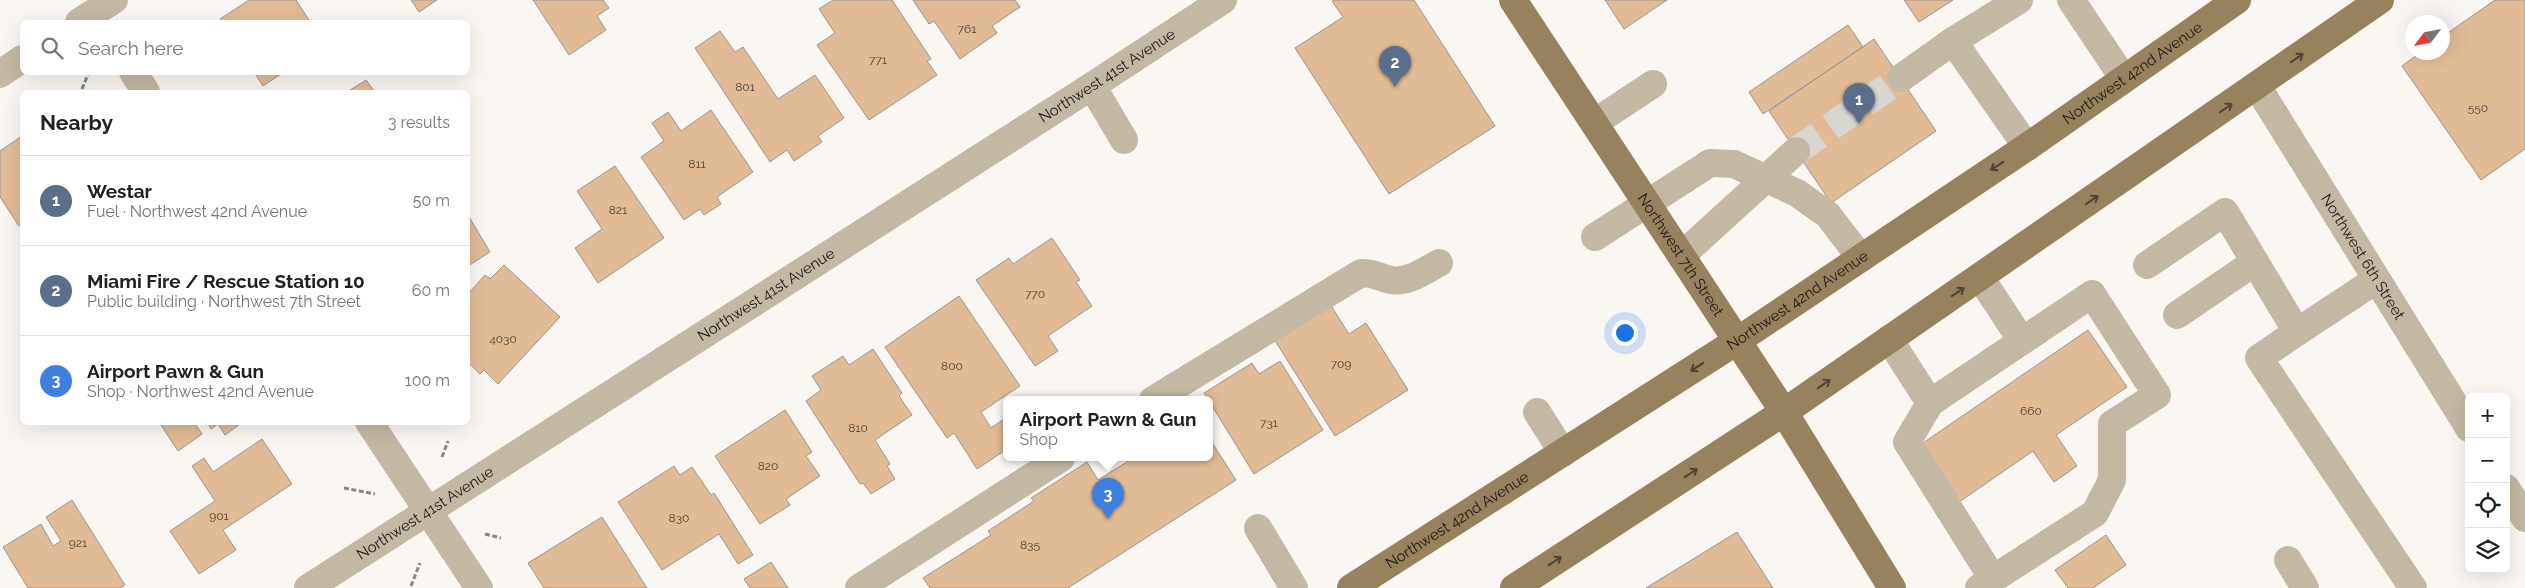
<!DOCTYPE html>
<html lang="en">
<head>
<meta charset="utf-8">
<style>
	body { margin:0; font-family:Raleway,sans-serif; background:#f6f6f6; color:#202124 }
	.controls { position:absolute; right:15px; bottom:15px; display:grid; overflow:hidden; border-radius:8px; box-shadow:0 5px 20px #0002 }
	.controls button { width:45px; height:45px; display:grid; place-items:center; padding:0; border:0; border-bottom:1px solid #e0e0e0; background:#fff; color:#202124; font:25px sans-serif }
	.compass { position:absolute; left:2405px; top:15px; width:45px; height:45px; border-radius:50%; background:#fff; box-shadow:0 5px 20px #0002; rotate:238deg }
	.you { position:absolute; left:1624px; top:332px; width:18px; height:18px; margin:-12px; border:4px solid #fff; border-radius:50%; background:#1a73e8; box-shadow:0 0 0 8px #1a73e833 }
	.badge { display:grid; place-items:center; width:32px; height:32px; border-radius:50%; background:#111827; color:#fff; font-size:16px; font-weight:700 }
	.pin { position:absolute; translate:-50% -41px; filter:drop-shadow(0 1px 2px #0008) }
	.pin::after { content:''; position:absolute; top:26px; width:18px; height:15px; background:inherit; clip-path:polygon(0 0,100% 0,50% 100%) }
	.popup { position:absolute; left:1003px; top:396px; width:210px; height:65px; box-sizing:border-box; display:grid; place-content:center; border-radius:8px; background:#fff; filter:drop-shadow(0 1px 4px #0005); font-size:16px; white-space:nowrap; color:#757577 }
	.popup b { font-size:19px; color:#202124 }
	.popup::after { content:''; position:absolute; left:50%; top:100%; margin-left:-10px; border:10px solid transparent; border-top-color:#fff }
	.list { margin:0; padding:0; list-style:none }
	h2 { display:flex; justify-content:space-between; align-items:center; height:65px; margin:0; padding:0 20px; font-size:21px }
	h2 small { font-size:16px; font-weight:400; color:#757577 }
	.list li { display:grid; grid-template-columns:32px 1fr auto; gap:15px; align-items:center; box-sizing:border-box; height:90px; padding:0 20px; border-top:1px solid #e0e0e0 }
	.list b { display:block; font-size:19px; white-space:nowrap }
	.list p { margin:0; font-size:16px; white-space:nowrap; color:#757577 }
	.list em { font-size:16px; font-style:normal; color:#757577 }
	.icon { flex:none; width:28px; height:28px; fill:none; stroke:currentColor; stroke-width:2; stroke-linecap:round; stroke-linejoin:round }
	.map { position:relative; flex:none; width:2525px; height:588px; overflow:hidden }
	.search { position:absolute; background:#fff; box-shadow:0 5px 20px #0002; left:20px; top:20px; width:450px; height:55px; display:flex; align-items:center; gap:12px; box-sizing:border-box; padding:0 18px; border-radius:8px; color:#757577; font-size:19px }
	.panel { position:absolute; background:#fff; box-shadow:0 5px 20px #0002; left:20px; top:90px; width:450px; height:335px; border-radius:8px }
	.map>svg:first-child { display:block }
</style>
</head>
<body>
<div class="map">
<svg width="2525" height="588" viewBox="0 0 2525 588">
	<rect width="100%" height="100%" fill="#faf7f3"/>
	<!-- building -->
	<path fill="#e1bb95" stroke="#999693" d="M249,0H296L309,20L305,22H222L220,19Z
		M411,0H437L419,12Z
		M533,0H603L609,8L597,16L606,30L569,55Z
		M833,0H892L931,59L927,61L937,75L869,120L817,45L835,33L819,9Z
		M913,0H1015L1020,7L992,26L997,33L960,59L934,21L929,24Z
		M1335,0H1414L1495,126L1389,194L1295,48L1343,17L1332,1Z
		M1605,0H1667L1624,29Z
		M1904,0H1953L1919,22Z
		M2495,0H2525V149L2481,180L2402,66L2421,52H2442V37Z
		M1848,25L1863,47L1763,114L1749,92Z
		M720,31L735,52L743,47L778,99L815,75L844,118L818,136L822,142L794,161L787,150L770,162L695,48Z
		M1874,39L1936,131L1831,203L1769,111Z
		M254,72H284L263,86Z
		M366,80L375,92H347Z
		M711,110L753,172L717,197L721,204L704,215L700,209L684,220L641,157L664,141L652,123L668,112L681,131Z
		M22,136V224L19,226L0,197V151Z
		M615,166L664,238L598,283L575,248L602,229L577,191Z
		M468,215L490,252L468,266Z
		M1052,238L1080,280L1076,282L1092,306L1048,336L1058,351L1035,366L976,280L1009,258L1013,264Z
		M504,265L560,317L498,384L484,370L480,374L468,362V294L485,275L490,279Z
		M959,296L1020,386L981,412L991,428L1007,417V449L977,469L954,433L947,438L885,347Z
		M1330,304L1349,334L1366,323L1408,390L1335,436L1274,339Z
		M2088,330L2127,387L2056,435L2077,466L2054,482L2033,451L1959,502L1920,445Z
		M873,349L902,393L899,396L912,415L875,440L890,464L887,466L895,479L871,494L863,483L860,484L806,401L821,390L812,376L843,356L849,365Z
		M1280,361L1323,430L1254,474L1204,393L1252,363L1259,374Z
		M785,410L812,452L806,456L820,476L786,499L790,505L760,524L715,456Z
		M159,422H194L202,434L178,451Z
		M207,422H243L225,435L218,424L211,429Z
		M1209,438L1236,480L1068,588H930L923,578L991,535L988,531L1034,501L1031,498L1087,462L1098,480L1133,458H1209Z
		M262,439L292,484L223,530L236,550L199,574L170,531L215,501L192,466L204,458L213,472Z
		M674,466L680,475L692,467L711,495L714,493L753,555L738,564L719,534L662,570L618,502Z
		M72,500L125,585L120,588H28L3,547L41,524L53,546L61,541L46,517Z
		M602,517L647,588H544L528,563Z
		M1737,532L1773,588H1646Z
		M2106,535L2126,565L2093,588H2068L2055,570Z
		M771,562L788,588H750L744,579Z"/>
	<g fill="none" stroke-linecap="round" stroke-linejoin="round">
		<!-- minor-tunnel -->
		<path stroke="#d9d6d2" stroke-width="28" stroke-dasharray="28 14" stroke-linecap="butt" d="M1796,151L1901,78"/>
		<!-- path -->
		<path stroke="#898784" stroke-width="3" stroke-dasharray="5 2.5" stroke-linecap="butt" d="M82,89L89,72
			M442,457L448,441
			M344,488L375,494
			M485,534L501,538
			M411,586L420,563"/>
		<!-- minor -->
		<g stroke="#c3b8a4" stroke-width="28">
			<path d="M2071,0L2124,79"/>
			<path d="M79,22L114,0"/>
			<path d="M1953,41L2027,147"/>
			<path d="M133,72L146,92"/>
			<path d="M0,74L22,59"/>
			<path d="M1901,78L1953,41L2019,0"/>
			<path d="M1092,86L1124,140"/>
			<path id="s1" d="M2257,86L2469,428"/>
			<path d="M1594,123L1653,84"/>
			<path d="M1595,237L1710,163L1734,164L1797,193L1828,215L1860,257"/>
			<path d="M1681,256L1796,151"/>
			<path d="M2147,265L2225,212L2297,332L2376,280"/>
			<path d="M2177,315L2255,262"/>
			<path d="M2297,332L2259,358L2413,588"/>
			<path d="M1889,339L1930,403L1907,442L1993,579"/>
			<path d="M1153,400L1361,273C1376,273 1378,277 1391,280C1408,283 1424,271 1439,263"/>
			<path d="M1930,403L2022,341"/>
			<path d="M1537,412L1563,453"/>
			<path d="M369,422L479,588"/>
			<path d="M2506,488L2525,518"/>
			<path d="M1258,528L1294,588"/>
			<path d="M2288,560L2305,588"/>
			<path id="s2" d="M308,588L1092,86L1223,0"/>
			<path d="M859,588L1061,458"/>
			<path d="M1979,588L2095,513L2112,480V424L2157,395L2092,294L2022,341L1980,277"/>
		</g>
		<!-- major -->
		<g stroke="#96835d" stroke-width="28">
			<path id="s3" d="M1513,0L1784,412L1892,588"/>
			<path id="s4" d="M1351,588L1737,341L2027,147L2237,0"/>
			<path d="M1514,588L1784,412L2380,0"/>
		</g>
	</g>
	<!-- one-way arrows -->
	<defs><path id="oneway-shaft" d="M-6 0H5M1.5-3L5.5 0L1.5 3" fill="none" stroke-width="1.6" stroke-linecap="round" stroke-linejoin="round" transform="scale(1.25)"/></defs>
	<g stroke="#4c4434">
		<use href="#oneway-shaft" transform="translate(2297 58) rotate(-35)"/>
		<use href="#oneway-shaft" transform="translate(2226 108) rotate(-35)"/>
		<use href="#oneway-shaft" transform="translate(1997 166) rotate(147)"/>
		<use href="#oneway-shaft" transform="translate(2092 200) rotate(-35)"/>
		<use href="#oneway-shaft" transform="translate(1958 292) rotate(-34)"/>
		<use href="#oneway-shaft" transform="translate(1697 367) rotate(147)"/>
		<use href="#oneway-shaft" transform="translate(1824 384) rotate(-35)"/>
		<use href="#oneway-shaft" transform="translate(1691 473) rotate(-33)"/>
		<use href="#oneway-shaft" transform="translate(1555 561) rotate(-33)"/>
	</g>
	<g text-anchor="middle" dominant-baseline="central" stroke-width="5" stroke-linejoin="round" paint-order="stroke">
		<!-- number labels -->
		<g font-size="12" fill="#4c4237">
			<text x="967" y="29">761</text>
			<text x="878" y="60">771</text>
			<text x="745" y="87">801</text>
			<text x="2478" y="108">550</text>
			<text x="697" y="164">811</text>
			<text x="618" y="210">821</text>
			<text x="1035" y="294">770</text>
			<text x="503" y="339">4030</text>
			<text x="1341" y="364">709</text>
			<text x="952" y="366">800</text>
			<text x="2031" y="411">660</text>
			<text x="1269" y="423">731</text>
			<text x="858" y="428">810</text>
			<text x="768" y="466">820</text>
			<text x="219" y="516">901</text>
			<text x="679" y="518">830</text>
			<text x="78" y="543">921</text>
			<text x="1030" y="545">835</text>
		</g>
		<!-- street labels -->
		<g font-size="15" fill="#1b1a18" stroke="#fff">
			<text stroke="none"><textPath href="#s4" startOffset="936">Northwest 42nd Avenue</textPath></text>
			<text stroke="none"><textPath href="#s2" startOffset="949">Northwest 41st Avenue</textPath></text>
			<text stroke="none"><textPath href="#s3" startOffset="305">Northwest 7th Street</textPath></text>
			<text stroke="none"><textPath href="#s1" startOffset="201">Northwest 6th Street</textPath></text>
			<text stroke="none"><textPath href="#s2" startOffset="544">Northwest 41st Avenue</textPath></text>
			<text stroke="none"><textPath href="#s4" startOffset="531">Northwest 42nd Avenue</textPath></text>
			<text stroke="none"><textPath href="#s2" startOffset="139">Northwest 41st Avenue</textPath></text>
			<text stroke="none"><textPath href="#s4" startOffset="126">Northwest 42nd Avenue</textPath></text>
		</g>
	</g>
</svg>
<div class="controls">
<button>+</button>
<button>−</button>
<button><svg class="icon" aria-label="locate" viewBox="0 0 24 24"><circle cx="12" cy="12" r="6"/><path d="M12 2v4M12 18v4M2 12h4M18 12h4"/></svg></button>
<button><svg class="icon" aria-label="layers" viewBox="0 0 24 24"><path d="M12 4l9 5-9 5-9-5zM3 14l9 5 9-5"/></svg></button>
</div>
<svg class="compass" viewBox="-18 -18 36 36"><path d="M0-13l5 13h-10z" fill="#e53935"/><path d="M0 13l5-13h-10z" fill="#757577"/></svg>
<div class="you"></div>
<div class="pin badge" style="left:1859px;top:124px;background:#5c6f8a">1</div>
<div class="pin badge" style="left:1395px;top:87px;background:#5c6f8a">2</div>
<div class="pin badge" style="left:1108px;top:519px;background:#3f7fe0">3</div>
<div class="popup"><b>Airport Pawn &amp; Gun</b>Shop</div>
<div class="search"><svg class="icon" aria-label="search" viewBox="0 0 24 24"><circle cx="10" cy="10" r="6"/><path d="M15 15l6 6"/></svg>Search here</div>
<section class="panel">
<h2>Nearby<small>3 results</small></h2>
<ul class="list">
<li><span class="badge" style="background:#5c6f8a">1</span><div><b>Westar</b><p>Fuel · Northwest 42nd Avenue</p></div><em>50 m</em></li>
<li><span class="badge" style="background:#5c6f8a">2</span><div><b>Miami Fire / Rescue Station 10</b><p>Public building · Northwest 7th Street</p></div><em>60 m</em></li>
<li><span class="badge" style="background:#3f7fe0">3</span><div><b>Airport Pawn &amp; Gun</b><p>Shop · Northwest 42nd Avenue</p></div><em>100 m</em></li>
</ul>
</section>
</div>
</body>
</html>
